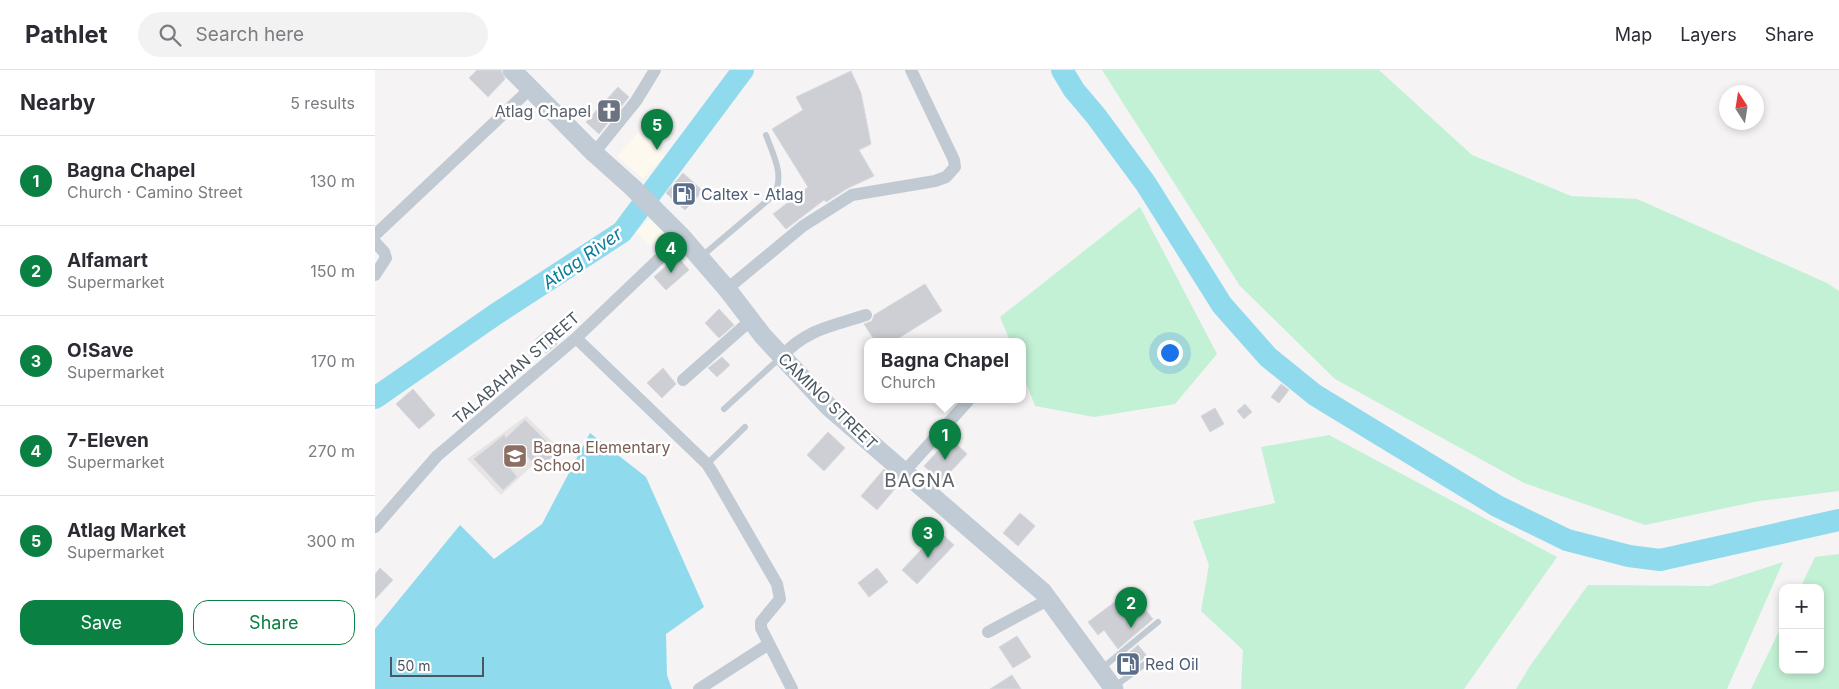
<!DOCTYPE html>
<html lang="en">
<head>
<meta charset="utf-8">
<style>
	body { margin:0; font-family:Inter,sans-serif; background:#f2f2f3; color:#2b2b33 }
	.controls { position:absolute; right:15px; bottom:15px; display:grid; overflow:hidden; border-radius:10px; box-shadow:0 2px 8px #0003 }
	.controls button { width:45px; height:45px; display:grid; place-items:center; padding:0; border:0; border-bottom:1px solid #e1e1e2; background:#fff; color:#2b2b33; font:25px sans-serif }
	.compass { position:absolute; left:1344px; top:15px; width:45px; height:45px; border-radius:50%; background:#fff; box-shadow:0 2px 8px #0003; rotate:348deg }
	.scale { position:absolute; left:15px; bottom:12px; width:94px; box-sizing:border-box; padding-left:5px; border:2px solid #4a5661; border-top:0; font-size:14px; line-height:18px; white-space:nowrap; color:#4a5661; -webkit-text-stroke:4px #fff; paint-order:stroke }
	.you { position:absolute; left:794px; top:282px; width:18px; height:18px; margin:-12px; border:4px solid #fff; border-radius:50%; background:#1a73e8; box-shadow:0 0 0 8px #1a73e833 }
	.badge { display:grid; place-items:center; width:32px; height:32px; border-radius:50%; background:#0b8043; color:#fff; font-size:16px; font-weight:700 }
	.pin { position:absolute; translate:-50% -41px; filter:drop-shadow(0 1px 2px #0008) }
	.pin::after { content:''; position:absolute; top:26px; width:18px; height:15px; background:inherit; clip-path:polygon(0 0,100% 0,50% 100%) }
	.popup { position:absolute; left:489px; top:268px; width:162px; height:65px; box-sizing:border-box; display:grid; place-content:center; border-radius:10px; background:#fff; filter:drop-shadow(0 1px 4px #0005); font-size:16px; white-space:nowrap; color:#7c7c81 }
	.popup b { font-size:19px; color:#2b2b33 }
	.popup::after { content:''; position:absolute; left:50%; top:100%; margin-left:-10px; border:10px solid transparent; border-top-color:#fff }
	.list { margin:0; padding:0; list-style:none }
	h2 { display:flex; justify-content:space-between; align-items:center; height:65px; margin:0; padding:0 20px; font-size:21px }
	h2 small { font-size:16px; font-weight:400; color:#7c7c81 }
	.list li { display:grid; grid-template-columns:32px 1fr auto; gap:15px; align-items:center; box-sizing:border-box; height:90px; padding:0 20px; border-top:1px solid #e1e1e2 }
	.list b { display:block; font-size:19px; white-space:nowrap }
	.list p { margin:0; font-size:16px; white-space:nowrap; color:#7c7c81 }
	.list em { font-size:16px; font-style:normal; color:#7c7c81 }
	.actions { display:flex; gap:10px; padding:15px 20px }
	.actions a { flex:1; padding:11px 0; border:1px solid #0b8043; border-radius:15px; text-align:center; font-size:18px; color:#0b8043 }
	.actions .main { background:#0b8043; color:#fff }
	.icon { flex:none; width:28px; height:28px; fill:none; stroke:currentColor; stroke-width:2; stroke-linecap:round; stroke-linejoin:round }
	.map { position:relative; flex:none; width:1464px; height:619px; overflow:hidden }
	header { display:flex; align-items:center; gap:30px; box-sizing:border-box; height:70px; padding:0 25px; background:#fff; border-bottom:1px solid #e1e1e2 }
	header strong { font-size:24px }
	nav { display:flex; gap:28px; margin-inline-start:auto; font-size:18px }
	.search { width:350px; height:45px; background:#f2f2f3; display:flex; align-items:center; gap:12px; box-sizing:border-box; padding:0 18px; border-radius:28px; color:#7c7c81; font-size:19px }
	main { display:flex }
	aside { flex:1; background:#fff }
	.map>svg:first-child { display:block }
</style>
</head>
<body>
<header>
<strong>Pathlet</strong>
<div class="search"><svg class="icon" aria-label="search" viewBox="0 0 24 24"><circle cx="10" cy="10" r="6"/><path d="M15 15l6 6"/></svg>Search here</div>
<nav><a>Map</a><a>Layers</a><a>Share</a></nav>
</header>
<main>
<aside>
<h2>Nearby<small>5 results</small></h2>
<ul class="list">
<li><span class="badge">1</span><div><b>Bagna Chapel</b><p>Church · Camino Street</p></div><em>130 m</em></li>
<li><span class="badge">2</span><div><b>Alfamart</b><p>Supermarket</p></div><em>150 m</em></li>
<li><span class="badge">3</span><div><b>O!Save</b><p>Supermarket</p></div><em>170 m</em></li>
<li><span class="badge">4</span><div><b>7-Eleven</b><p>Supermarket</p></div><em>270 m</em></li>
<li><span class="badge">5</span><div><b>Atlag Market</b><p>Supermarket</p></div><em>300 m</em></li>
</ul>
<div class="actions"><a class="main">Save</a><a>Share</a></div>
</aside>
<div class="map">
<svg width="1464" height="619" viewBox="0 0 1464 619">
	<rect width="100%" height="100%" fill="#f5f3f3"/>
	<!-- commercial -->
	<path fill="#fdf9ef" d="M263,62L290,86L268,109L242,86Z
		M275,149L289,162L275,176L261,162Z"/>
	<!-- education -->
	<path fill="#e6e4e5" d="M151,346L188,382L164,403L157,396L126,425L92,389Z"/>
	<!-- green -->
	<path fill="#c3f1d5" d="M727,0H1004L1097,85L1196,126L1262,129L1452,213L1464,221V421L1384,431L1270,455L1149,413L960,309L865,216Z
		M765,137L842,284L800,334L719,347L660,336L648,305V271H635L625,247Z
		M954,365L1182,487L1089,619H866L868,580L826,541L834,495L818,451L900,433L886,377Z
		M1464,484V619H1376L1408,553V600H1445V518H1425L1440,487Z
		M1408,492L1352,619H1141L1155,596L1213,515L1334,516Z"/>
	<!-- water -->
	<path fill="#90daee" d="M215,363L271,407L329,537L291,564L292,605L297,619H0V559L85,455L119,489L167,454Z"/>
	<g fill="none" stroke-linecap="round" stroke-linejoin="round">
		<!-- river -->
		<path stroke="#90daee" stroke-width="22" d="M687,0L699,20L721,46L771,114L847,235L893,287L940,325L1122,436L1192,470L1254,486L1285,490L1464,450
			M0,328L121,244L247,162L368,0"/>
	</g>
	<!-- building -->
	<path fill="#cdcfd5" stroke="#d7d9de" d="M102,0H126L130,9L113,27L94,8Z
		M476,1L486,23L496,74L484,80L499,106L473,118L451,132L449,130L411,159L398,144L433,117L397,59L428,40L421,27Z
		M243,17L254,27L224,64L211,52Z
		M308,103L328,121L310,140L291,123Z
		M302,186L314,200L291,220L279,207Z
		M550,214L567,241L519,271H500L489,254L497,251L499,245Z
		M344,239L359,255L344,268L330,253Z
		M170,261L182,274L171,283L160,270Z
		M347,287L355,295L342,307L333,298Z
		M288,298L301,314L287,328L272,313Z
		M906,314L914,320L904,333L896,327Z
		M38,319L60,345L44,359L21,334Z
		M870,334L877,342L869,349L862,341Z
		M840,338L849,354L835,362L826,346Z
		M150,350L182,382L164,399L149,383L133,396L142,407L128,420L99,389L129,365L131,368Z
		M453,362L470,378L449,401L432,385Z
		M575,368L592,384L566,412L549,396Z
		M509,399L525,413L502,440L486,426Z
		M645,443L660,456L643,476L628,463Z
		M564,461L579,475L542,514L527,500Z
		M5,498L18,510L0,529V504Z
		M502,498L513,512L494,527L483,513Z
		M745,528L758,545L768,537L778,549L743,579L729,560L723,565L713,552Z
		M642,566L656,587L638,598L624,577Z
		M763,575L772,586L752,601L745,593L751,589L749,587Z
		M637,605L646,619H615Z"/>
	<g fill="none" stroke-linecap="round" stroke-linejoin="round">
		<!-- lane -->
		<path stroke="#c1cad2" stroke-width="6" d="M327,186L399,125C410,105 398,85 391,65
			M349,339L406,287
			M332,394L370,357
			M726,599L783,552
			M739,617L775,590"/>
		<!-- street -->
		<path stroke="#c1cad2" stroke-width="12" d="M219,83L261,31L280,0
			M0,165L156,18
			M0,172L9,182L11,188L0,205
			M352,219L428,156L477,125L560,111L571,107L580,97L579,90L536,0
			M201,268L332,394L339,405L402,514L405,529L386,552V558L417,619
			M407,286C432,259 457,256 491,245
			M308,310L376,250
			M529,402L593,331
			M0,457L62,386L201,268L307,167
			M613,562L673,530
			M324,619L394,574"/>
		<!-- secondary -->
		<path stroke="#c1cbd6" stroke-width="19" d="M137,0L219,83L257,117L307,167L352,219L388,266L454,337L668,522L739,619"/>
	</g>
	<!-- icons -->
	<defs>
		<symbol id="church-square" viewBox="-11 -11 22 22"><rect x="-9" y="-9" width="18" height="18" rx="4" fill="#6b7280" stroke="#fff"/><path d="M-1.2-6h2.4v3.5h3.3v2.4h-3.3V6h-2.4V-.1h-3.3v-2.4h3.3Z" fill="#fff"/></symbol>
		<symbol id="fuel-square" viewBox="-11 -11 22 22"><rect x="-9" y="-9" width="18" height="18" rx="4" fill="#5c6f8a" stroke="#fff"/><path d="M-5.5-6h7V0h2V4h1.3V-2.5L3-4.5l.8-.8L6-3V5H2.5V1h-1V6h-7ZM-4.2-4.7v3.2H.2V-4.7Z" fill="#fff"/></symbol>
		<symbol id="school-square" viewBox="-11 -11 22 22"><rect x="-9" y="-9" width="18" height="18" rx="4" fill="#8d6e63" stroke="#fff"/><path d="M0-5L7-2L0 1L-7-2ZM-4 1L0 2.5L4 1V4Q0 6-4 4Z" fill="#fff"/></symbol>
	</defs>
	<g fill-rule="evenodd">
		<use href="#church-square" x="220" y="27" width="28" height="28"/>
		<use href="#fuel-square" x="295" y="110" width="28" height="28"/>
		<use href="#school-square" x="126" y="372" width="28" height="28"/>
		<use href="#fuel-square" x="739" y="580" width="28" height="28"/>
	</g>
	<g text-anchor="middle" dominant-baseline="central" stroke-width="5" stroke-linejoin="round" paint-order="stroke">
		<!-- worship labels -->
		<g font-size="16" fill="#5b616d" stroke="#fff" text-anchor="end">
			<text x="216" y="41">Atlag Chapel</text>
		</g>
		<!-- service labels -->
		<g font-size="16" fill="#4e5e75" stroke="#fff" text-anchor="start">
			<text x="326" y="124">Caltex - Atlag</text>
			<text x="770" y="594">Red Oil</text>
		</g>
		<!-- street labels -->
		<g font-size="16" fill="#4a5661" stroke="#fff">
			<text transform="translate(141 298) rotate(-41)">TALABAHAN STREET</text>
			<text transform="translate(453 331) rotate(44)">CAMINO STREET</text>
		</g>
		<!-- education labels -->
		<g font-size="16" fill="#785e54" stroke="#fff" text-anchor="start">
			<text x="158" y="377">Bagna Elementary<tspan x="158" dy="18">School</tspan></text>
		</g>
		<!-- water labels -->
		<g font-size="18" font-style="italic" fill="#0c7c9b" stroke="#fff">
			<text transform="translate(207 188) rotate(-35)">Atlag River</text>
		</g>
		<!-- quarter labels -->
		<g font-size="19" letter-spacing="1" fill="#5f6368" stroke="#fff">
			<text x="545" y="410">BAGNA</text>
		</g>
	</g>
</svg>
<div class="controls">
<button>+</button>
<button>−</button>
</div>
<svg class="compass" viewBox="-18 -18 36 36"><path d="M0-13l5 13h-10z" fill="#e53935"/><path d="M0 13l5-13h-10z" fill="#7c7c81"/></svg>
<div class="scale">50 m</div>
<div class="you"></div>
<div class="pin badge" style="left:570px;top:390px">1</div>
<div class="popup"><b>Bagna Chapel</b>Church</div>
<div class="pin badge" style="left:756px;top:558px">2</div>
<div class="pin badge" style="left:553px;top:488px">3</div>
<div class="pin badge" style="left:296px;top:203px">4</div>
<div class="pin badge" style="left:282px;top:80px">5</div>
</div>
</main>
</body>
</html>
